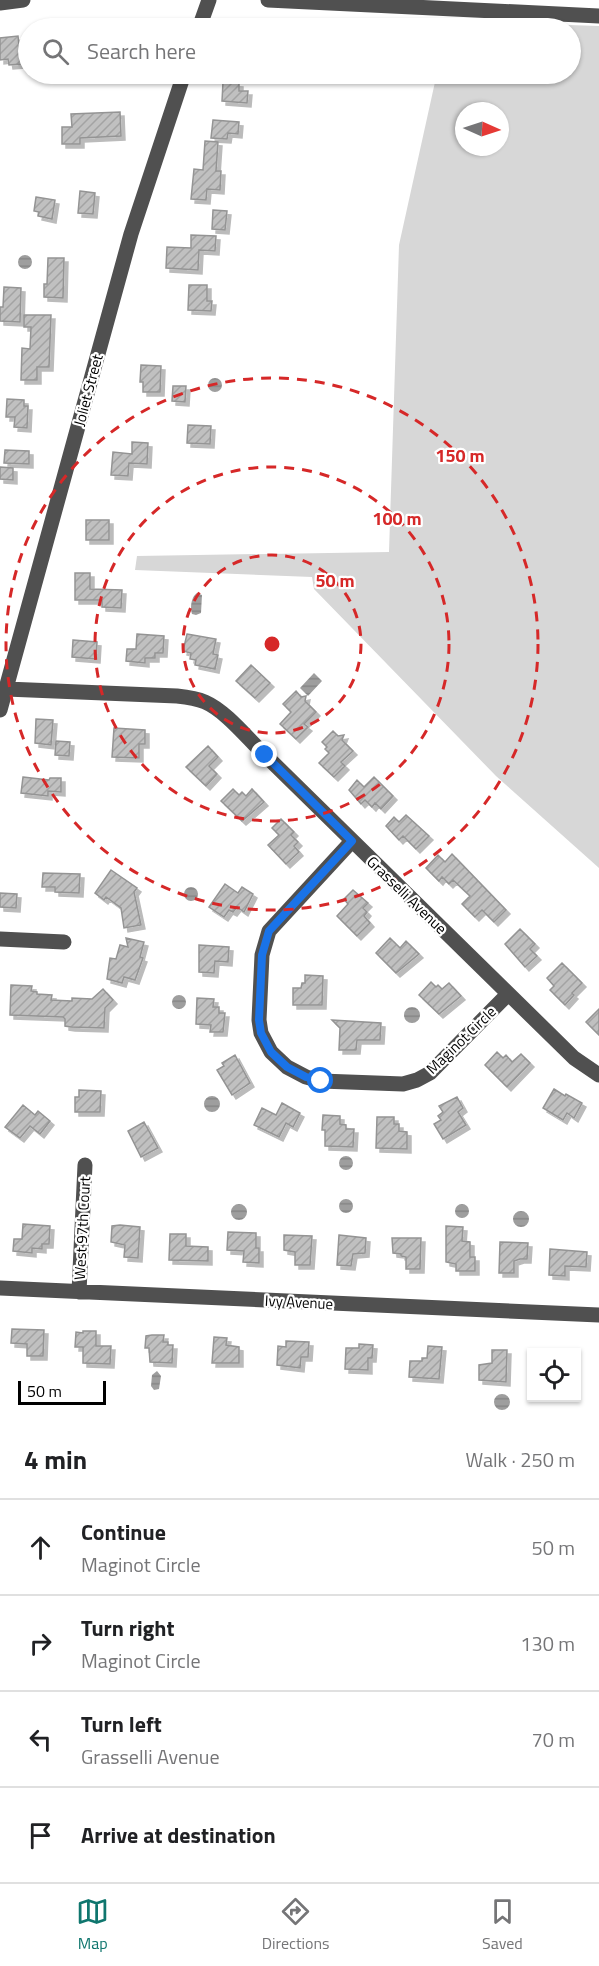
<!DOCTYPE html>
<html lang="en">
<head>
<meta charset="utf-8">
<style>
	body { margin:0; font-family:"Titillium Web",sans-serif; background:#f6f6f6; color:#202124 }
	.controls { position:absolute; right:18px; bottom:18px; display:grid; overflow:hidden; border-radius:0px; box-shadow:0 2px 4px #0004 }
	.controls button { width:54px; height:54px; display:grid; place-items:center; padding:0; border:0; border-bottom:2px solid #e0e0e0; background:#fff; color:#202124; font:30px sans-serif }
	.compass { position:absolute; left:455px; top:102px; width:54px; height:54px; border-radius:50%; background:#fff; box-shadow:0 2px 4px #0004; rotate:93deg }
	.scale { position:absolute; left:18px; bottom:15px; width:88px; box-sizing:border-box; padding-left:6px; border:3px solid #000; border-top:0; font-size:16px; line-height:21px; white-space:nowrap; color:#000; -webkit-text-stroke:4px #fff; paint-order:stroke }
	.stop { position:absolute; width:18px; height:18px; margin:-14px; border:4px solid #1a73e8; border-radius:50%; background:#fff }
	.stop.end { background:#1a73e8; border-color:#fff; box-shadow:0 2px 6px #0008 }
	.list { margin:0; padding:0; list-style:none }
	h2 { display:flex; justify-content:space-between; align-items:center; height:78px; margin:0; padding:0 24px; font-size:26px }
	h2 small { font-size:20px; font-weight:400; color:#757577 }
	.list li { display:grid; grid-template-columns:39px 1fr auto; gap:18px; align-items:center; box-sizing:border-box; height:96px; padding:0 24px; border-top:2px solid #e0e0e0 }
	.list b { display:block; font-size:22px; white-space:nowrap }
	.list p { margin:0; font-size:20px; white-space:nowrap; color:#757577 }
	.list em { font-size:20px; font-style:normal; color:#757577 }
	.icon { flex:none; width:33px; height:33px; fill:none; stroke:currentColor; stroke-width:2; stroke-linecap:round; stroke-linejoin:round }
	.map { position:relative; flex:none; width:599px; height:1420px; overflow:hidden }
	.search { position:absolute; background:#fff; box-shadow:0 2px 4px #0004; left:18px; right:18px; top:18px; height:66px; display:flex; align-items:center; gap:15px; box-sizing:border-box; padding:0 21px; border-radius:33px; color:#757577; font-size:22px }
	.sheet { height:462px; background:#fff }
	nav { display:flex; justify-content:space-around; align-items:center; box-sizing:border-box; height:84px; border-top:2px solid #e0e0e0; background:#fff; font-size:16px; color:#757577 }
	nav a { display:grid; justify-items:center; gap:3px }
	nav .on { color:#0f766e }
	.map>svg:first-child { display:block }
</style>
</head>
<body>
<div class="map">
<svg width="599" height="1420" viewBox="0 0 599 1420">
	<defs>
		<pattern id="water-rules" width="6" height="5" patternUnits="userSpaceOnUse" patternTransform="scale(1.5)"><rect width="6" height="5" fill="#9e9e9e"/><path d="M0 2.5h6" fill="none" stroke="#868686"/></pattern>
		<pattern id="building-hatch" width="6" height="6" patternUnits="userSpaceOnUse" patternTransform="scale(1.5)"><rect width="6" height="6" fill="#c0c0c0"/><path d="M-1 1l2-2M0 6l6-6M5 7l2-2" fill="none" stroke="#a3a3a3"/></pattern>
		<filter id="shadow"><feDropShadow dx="4" dy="4" stdDeviation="0" flood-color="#0004"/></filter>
	</defs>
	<rect width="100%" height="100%" fill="#fff"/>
	<!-- grass -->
	<path fill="#d7d7d7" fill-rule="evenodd" d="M477,22L599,26V868L496,776L314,589L312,577L135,570L137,556L389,552L399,245L435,82L448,74H570V28H476ZM464,111H500V147H464Z"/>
	<!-- water -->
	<path fill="url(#water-rules)" d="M18 262a7 7 0 1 1 14 0a7 7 0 1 1-14 0Z
		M208 385a7 7 0 1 1 14 0a7 7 0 1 1-14 0Z
		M197,593L202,595L201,613L196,615L192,614C190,608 191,597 197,593Z
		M314,673L322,681L308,696L300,688Z
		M184 894a7 7 0 1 1 14 0a7 7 0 1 1-14 0Z
		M172 1002a7 7 0 1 1 14 0a7 7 0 1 1-14 0Z
		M404 1015a8 8 0 1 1 16 0a8 8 0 1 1-16 0Z
		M204 1104a8 8 0 1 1 16 0a8 8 0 1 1-16 0Z
		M339 1163a7 7 0 1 1 14 0a7 7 0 1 1-14 0Z
		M339 1206a7 7 0 1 1 14 0a7 7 0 1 1-14 0Z
		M455 1211a7 7 0 1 1 14 0a7 7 0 1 1-14 0Z
		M231 1212a8 8 0 1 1 16 0a8 8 0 1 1-16 0Z
		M513 1219a8 8 0 1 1 16 0a8 8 0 1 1-16 0Z
		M157,1371L161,1376L159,1389L154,1390L151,1386L152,1375Z
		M494 1402a8 8 0 1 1 16 0a8 8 0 1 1-16 0Z"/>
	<!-- building -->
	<path fill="url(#building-hatch)" stroke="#949494" stroke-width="1.5" filter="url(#shadow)" d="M18,36L21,64L9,65L8,59L0,60V38Z
		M223,82L239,83V91H248L247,103L222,101Z
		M120,112L121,136L80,138V144H62V127H72L71,114Z
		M213,120L239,122L238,134L228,133L227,139L211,138Z
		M205,141L218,142L216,171H221L220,190L207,189L206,200L191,199L194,169L203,170Z
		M80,191L95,193L93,214L78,213Z
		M36,197L55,200L52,219L38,216L39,212L34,211Z
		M213,210L227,211L225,230L212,229Z
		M191,235L216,236L215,251L199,250L198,270L166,268L167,247L191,248Z
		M48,258H64L63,298L44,297V284H47Z
		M189,285H207V301H212L211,311L188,310Z
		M4,287L21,288L20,322L0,321V307H3Z
		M24,315H51L49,367H37V380H21L22,348L30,349L31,327H24Z
		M141,365L161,366L160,392H143V382H140Z
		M173,386H186L185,402L172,401Z
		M7,399L24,400V406H28L27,428L14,427L15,417H6Z
		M188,425L211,426L210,444L187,443Z
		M132,442L148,443L147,464L129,463L128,476L111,475L113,452L132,454Z
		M5,450L29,451V464L4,463Z
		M0,467L13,468V480L0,479Z
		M86,520H109V540H86Z
		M75,573H90V589L122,590L121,608L102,607V600H75Z
		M137,634L164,636L163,653H155V658H145V663L126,661L127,649H136Z
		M187,634L216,639L213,654L218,655L215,669L195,665L196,660L190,659L191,653L183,651Z
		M73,640L97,642L96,659L72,657Z
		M251,665L270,683L255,698L236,681Z
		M296,691L301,697L306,696L305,701L316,712L304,724L308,727L296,739L280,724L291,712L283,704Z
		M36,719L53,720L51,745L35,743Z
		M114,728L145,730V744H139V758L112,757Z
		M333,731L338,736L344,735L342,740L353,751L341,762L345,766L334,777L319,763L329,753L325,749L327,747L322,742Z
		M56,741L70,742L69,756L55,755Z
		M208,746L218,757L209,766L217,774L206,786L186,767Z
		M23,777L49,780L50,778H61V792L48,791V796L21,793Z
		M374,777L393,796L381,809L375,803L372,807L365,800L361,804L349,790L357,780L364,787Z
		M233,789L239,795L242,792L246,796L252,789L264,802L242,821L221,801Z
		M406,815L429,836L416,849L403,836L399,840L386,826L394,817L399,822Z
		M281,819L294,832L291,835L298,842L294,846L299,852L286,864L268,845L279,835L272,828Z
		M452,854L506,910L494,922L482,910L475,917L462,904L470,896L453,880L449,884L442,877L439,881L426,868L438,855L445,862Z
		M111,870L137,888L134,892L141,925L124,928L121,908L106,897L104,900L95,893Z
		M43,873L80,874L79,893L55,892V887H42Z
		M225,884L238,893L242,887L253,894L244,912L237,907L233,912L229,910L224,917L209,907Z
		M353,890L368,903L363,908L367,912L364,916L370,923L357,936L337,916L348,904L344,899Z
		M0,893L17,894L16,908L0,907Z
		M520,929L535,944L530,949L537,956L525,967L505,944Z
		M126,938L144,942L140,957L143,958L135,980L124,977L122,983L107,979L110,958L116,959L120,945L128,947Z
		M390,938L400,948L406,941L419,954L396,973L376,953Z
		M199,945L229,947L228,962L215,961L214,973L199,972Z
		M562,963L582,983L572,993L574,995L565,1005L550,990L554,986L547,978Z
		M305,975L323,976L322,1005H293V988H301L302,983H305Z
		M431,982L436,987L438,985L442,989L449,983L461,996L439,1014L419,995Z
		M11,985L32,986L31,991L37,992V994L52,995L51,1000L72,1001V998L92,999L103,989L113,1000L105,1008L104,1028L71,1027L65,1026V1019L63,1017L10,1015Z
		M197,998L214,999L213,1007H219V1013H225L223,1032H210L211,1025L196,1024Z
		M599,1009V1035L586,1022Z
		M332,1020L381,1023L380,1040H357L356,1050H339L340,1028Z
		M497,1052L503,1058L506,1055L512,1062L521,1054L530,1063L507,1087L485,1065Z
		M235,1055L250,1083L232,1095L217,1070L224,1066L222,1063Z
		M554,1089L565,1096L566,1094L582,1103L574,1118L567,1113L563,1120L543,1108Z
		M79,1090L101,1091L100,1112H75V1097H79Z
		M457,1097L463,1108L458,1112L466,1125L443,1139L434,1124L441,1120L438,1116L443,1112L439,1106Z
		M282,1103L300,1113L293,1127L286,1123L279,1137L254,1125L262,1108L276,1115Z
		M23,1105L35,1115L38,1111L50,1121L40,1134L30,1126L20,1138L5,1127Z
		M323,1115L340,1116V1124L346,1125V1129H354L353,1147L325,1146V1130H322Z
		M377,1117H394V1124H399V1131L407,1132V1149L376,1148Z
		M144,1122L158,1148L141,1157L128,1131Z
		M23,1224L50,1226L49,1244H42V1249L32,1248V1253L13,1251L14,1239H22Z
		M120,1225L140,1227L138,1258L124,1257L125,1245L111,1242L112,1226Z
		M446,1226L463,1227L462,1241L470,1242V1257H475V1271H456V1264L446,1262Z
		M228,1232L256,1233V1248H259V1263L243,1262L244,1251L227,1250Z
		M170,1234H186V1246L208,1247V1261L169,1260Z
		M284,1235L312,1236L310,1265H295V1252L284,1250Z
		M339,1235L366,1238L365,1253L353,1254L351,1266L337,1265Z
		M392,1238H421L420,1269H406V1257L401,1256V1254L393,1253Z
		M500,1242L528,1243L527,1259H520L514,1261V1273H499Z
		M550,1249L587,1252L586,1267L565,1266V1276L549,1275Z
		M12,1329L44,1330L43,1356H27V1344L11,1343Z
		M83,1331H96V1346H111L110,1364L83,1363V1347H75L76,1332L83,1333Z
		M152,1335H164L163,1342H168V1345H173L172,1363L150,1362L149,1348H145L146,1336Z
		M214,1337L227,1338L226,1345L239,1347V1363H212Z
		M286,1341L309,1342L308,1357H301L300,1368L277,1365L278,1346L286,1347Z
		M359,1344L373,1345L372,1358H368V1370L345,1369L346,1348H359Z
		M428,1346L442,1347L439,1379L409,1377L410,1361H422V1358H427Z
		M492,1350H507L506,1382L479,1380V1365L492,1363Z"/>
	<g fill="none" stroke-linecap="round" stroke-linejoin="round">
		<!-- minor -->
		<path stroke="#505050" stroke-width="15" d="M268,0L599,16
			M0,3L23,0
			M199,28L209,0
			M6,689L177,696C187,697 196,698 205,702C226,711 248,739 265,755L574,1058L599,1075
			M0,710L131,234L184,74
			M352,841L269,931L262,955L259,1020L261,1033L271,1052L287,1067L306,1077L321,1081L403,1084L417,1080L430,1073L508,994
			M0,939L64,942
			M0,1288L599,1315
			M79,1292L85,1165"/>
	</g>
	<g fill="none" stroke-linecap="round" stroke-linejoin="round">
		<!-- route -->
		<path stroke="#1a73e8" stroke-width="8" d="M265,755L352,841L269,931L262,955L259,1020L261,1033L271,1052L287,1067L306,1077L321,1081"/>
	</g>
	<!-- distance rings -->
	<g fill="none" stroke="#d62828" stroke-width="3" stroke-dasharray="10 8">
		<circle cx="272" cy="644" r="89"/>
		<circle cx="272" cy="644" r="177"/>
		<circle cx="272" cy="644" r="266"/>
	</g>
	<g text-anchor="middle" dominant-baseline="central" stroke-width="4.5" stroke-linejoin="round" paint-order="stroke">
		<!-- street labels -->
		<g font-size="15" fill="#000" stroke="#fff">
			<text transform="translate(88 390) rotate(-75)">Joliet Street</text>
			<text transform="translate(407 895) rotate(44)">Grasselli Avenue</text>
			<text transform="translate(461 1040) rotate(-44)">Maginot Circle</text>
			<text transform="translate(82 1228) rotate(-87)">West 97th Court</text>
			<text transform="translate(299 1302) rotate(3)">Ivy Avenue</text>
		</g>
	</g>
	<circle cx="272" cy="644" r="9" fill="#d62828" stroke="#fff" stroke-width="3"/>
	<g font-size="18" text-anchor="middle" font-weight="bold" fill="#d62828" stroke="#fff" stroke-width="4.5" stroke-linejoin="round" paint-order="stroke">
		<text x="460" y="462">150 m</text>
		<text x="397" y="525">100 m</text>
		<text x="335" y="587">50 m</text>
	</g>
</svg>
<div class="controls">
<button><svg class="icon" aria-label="locate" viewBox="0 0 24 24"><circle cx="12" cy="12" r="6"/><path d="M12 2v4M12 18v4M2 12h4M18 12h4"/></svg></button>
</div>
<svg class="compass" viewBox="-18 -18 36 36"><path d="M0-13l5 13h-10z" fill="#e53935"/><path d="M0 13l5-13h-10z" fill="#757577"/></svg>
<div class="scale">50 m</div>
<div class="stop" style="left:321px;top:1081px"></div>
<div class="stop end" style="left:265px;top:755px"></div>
<div class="search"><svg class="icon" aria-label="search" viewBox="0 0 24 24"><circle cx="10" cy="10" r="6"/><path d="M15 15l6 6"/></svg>Search here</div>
</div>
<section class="sheet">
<h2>4 min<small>Walk · 250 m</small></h2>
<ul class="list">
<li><svg class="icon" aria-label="ahead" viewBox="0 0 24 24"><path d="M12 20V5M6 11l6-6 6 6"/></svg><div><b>Continue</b><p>Maginot Circle</p></div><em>50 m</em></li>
<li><svg class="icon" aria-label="right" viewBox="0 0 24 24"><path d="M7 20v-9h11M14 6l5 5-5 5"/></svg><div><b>Turn right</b><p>Maginot Circle</p></div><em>130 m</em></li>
<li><svg class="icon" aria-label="left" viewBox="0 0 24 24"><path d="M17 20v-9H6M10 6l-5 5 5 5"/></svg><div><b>Turn left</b><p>Grasselli Avenue</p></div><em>70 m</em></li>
<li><svg class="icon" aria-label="arrive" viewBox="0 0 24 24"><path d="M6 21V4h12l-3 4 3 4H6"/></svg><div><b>Arrive at destination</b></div></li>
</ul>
</section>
<nav>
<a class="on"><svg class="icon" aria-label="map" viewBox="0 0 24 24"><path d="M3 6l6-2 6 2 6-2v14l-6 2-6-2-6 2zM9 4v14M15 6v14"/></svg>Map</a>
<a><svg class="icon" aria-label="directions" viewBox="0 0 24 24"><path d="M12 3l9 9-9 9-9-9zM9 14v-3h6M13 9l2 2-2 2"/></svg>Directions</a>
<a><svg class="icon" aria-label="saved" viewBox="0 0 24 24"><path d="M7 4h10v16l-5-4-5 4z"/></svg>Saved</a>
</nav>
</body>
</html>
